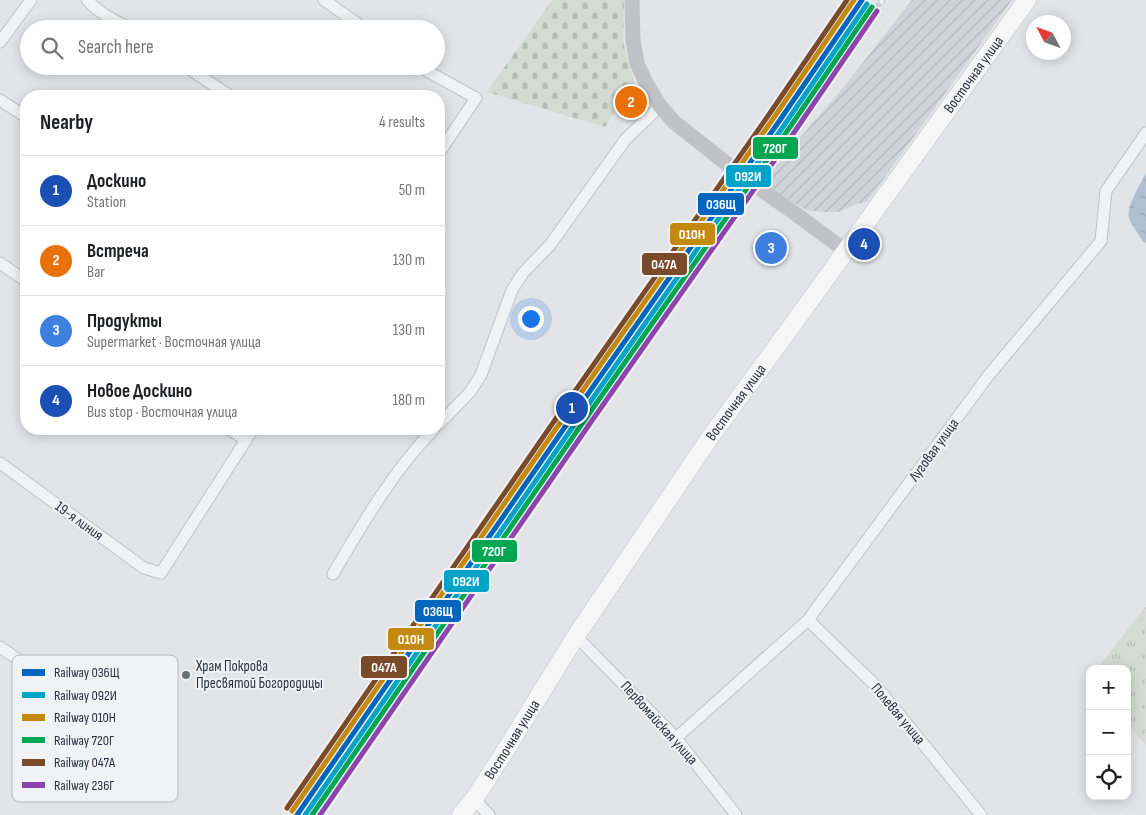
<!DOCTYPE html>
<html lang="en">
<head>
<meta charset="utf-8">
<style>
	body { margin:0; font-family:"Sofia Sans Condensed",sans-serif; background:#f6f6f6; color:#202124 }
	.controls { position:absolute; right:15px; bottom:15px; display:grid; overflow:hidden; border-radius:10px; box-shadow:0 2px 12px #0003 }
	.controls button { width:45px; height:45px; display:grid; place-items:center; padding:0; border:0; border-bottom:1px solid #e0e0e0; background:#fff; color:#202124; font:25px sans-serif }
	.compass { position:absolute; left:1026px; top:15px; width:45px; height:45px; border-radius:50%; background:#fff; box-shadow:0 2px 12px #0003; rotate:311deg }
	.you { position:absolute; left:530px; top:318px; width:18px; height:18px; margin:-12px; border:4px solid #fff; border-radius:50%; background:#1a73e8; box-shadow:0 0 0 8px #1a73e833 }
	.badge { display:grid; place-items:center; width:32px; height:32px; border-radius:50%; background:#6a707a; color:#fff; font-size:16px; font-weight:700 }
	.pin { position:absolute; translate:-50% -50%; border:2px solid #fff; box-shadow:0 1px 5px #0006 }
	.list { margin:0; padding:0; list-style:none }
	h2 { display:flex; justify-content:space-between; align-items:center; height:65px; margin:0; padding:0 20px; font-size:21px }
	h2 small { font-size:16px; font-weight:400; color:#757577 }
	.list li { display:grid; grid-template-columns:32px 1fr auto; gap:15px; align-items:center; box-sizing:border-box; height:70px; padding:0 20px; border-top:1px solid #e0e0e0 }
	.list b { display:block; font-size:19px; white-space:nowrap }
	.list p { margin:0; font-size:16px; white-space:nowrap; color:#757577 }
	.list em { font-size:16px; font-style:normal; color:#757577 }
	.icon { flex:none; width:28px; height:28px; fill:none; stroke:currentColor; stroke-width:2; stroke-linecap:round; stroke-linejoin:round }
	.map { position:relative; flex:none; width:1146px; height:815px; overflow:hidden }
	.search { position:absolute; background:#fff; box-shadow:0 2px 12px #0003; left:20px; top:20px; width:425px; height:55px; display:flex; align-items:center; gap:12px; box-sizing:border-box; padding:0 18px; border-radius:28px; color:#757577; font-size:19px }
	.panel { position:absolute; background:#fff; box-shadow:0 2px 12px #0003; left:20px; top:90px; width:425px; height:345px; border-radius:20px }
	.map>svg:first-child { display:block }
</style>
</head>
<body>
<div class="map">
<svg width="1146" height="815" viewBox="0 0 1146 815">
	<defs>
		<pattern id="industrial-furrows" width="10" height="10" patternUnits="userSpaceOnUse" patternTransform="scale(1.25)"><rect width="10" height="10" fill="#d0d4da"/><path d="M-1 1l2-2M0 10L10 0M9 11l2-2" fill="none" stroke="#b3b6bc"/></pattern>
		<pattern id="grass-tufts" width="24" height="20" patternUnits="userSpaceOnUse" patternTransform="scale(1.25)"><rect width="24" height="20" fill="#d3dbd2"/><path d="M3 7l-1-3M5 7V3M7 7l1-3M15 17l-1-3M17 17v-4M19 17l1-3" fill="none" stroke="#b5bcb5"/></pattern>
		<pattern id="cemetery-stones" width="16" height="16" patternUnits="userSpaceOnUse" patternTransform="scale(1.25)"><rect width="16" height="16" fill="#d3dbd2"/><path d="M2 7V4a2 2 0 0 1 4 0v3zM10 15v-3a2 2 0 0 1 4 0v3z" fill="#b5bcb5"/></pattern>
		<pattern id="water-ripples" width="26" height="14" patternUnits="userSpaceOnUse" patternTransform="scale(1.25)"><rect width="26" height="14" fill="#b0c0d2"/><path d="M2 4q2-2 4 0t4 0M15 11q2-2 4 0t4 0" fill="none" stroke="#97a5b5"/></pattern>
	</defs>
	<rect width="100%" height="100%" fill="#e2e4e7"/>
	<!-- industrial -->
	<path fill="url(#industrial-furrows)" d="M912,0H1012L867,202L856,204L838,212H821L807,210L792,202L763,181L842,89Z"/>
	<!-- grass -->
	<path fill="url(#grass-tufts)" d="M1146,606V745L1127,724V669H1097Z"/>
	<!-- cemetery -->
	<path fill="url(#cemetery-stones)" d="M552,0H624L623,42L634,82L605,127L487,92Z"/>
	<!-- water -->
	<path fill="url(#water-ripples)" d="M1146,173V243L1143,242C1140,236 1130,223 1129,218C1126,205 1141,184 1146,173Z"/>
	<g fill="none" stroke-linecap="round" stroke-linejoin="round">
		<defs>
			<path id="street" d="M87,0C100,14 115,21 132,29
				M324,0L365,29
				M0,42L31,0
				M185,66L230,96
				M418,66L476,98L439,153
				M0,100L26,117
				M0,263L26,281
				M439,424L470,392L481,375L512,290L523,273L550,245L625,140L660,106
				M229,429L246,440
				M0,463L144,568L161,573L253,429
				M333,574C363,523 393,471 434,429
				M808,620L877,687L981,815
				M576,636L676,738L736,815
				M0,647L69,694
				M676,738L808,620L988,376L1101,241L1106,191L1146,133
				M474,799L489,815"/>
			<g id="primary">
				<path id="s1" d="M461,815L474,799L502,756L576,636L711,436L788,331L1027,0"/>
			</g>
		</defs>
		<!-- street casing -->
		<use href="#street" stroke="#c0c2c5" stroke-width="13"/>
		<!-- primary casing -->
		<use href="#primary" stroke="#bec1c5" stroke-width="19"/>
		<!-- street -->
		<use href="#street" stroke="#f1f2f4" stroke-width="11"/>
		<!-- secondary -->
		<path stroke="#c0c2c6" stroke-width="15" d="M632,0L633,41L637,63L645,81L660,106L674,122L746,179L789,209L846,251"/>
		<!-- primary -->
		<use href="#primary" stroke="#f6f6f6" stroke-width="18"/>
		<defs>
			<path id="rail" d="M780,120L842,43L883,0
				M312,815L488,563"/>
		</defs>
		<!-- rail casing -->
		<use href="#rail" stroke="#cacccf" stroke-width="5.5"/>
		<!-- rail -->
		<use href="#rail" stroke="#f0f2f6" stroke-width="4" stroke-dasharray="11" stroke-linecap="butt"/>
		<defs>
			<path id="rail-1" d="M297,815L576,411L780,120L862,0"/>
			<path id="rail-2" d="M305,815L581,415L785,124L867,4"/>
			<path id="rail-3" d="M292,811L571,407L775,116L854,0"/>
			<path id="rail-4" d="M312,815L586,418L790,127L872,7"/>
			<path id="rail-5" d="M287,808L566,404L770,113L847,0"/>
			<path id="rail-6" d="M320,815L591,422L795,131L877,11"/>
		</defs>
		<!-- rail-1 casing -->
		<use href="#rail-1" stroke="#f0f2f6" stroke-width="9"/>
		<!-- rail-2 casing -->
		<use href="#rail-2" stroke="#f0f2f6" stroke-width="9"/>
		<!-- rail-3 casing -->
		<use href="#rail-3" stroke="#f0f2f6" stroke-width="9"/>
		<!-- rail-4 casing -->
		<use href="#rail-4" stroke="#f0f2f6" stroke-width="9"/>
		<!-- rail-5 casing -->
		<use href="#rail-5" stroke="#f0f2f6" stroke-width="9"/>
		<!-- rail-6 casing -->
		<use href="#rail-6" stroke="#f0f2f6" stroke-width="9"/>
		<!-- rail-1 -->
		<use href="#rail-1" stroke="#0065bd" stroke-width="5"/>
		<!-- rail-2 -->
		<use href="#rail-2" stroke="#02a3c7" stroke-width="5"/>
		<!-- rail-3 -->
		<use href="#rail-3" stroke="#c48910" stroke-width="5"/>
		<!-- rail-4 -->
		<use href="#rail-4" stroke="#00a651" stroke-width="5"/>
		<!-- rail-5 -->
		<use href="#rail-5" stroke="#7a4b2a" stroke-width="5"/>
		<!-- rail-6 -->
		<use href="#rail-6" stroke="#8e44ad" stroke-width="5"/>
	</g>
	<!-- markers -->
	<circle fill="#6a707a" stroke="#f0f2f6" stroke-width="2" cx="186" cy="675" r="5"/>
	<g text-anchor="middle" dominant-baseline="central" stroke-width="4" stroke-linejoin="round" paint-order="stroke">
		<!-- street labels -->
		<g font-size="15" fill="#293140" stroke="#f0f2f6">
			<text stroke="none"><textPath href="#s1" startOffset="901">Восточная улица</textPath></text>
			<text stroke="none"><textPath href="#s1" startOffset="496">Восточная улица</textPath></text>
			<text transform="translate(934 450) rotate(-54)">Луговая улица</text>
			<text transform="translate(79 521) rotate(36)">19-я линия</text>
			<text transform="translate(898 714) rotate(50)">Полевая улица</text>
			<text transform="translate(659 723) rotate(48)">Первомайская улица</text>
			<text stroke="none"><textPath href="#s1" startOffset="91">Восточная улица</textPath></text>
		</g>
		<!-- poi labels -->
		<g font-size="15" fill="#293140" stroke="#f0f2f6" text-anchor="start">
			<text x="196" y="666">Храм Покрова<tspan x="196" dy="17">Пресвятой Богородицы</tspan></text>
		</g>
	</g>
	<!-- legend -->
	<rect x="12" y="655" width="166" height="147" rx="8" fill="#f0f2f6" stroke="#b4b8bf" stroke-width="1"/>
	<rect x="22" y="669" width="23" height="7" fill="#0065bd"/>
	<rect x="22" y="692" width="23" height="6" fill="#02a3c7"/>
	<rect x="22" y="714" width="23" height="7" fill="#c48910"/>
	<rect x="22" y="737" width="23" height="6" fill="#00a651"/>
	<rect x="22" y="759" width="23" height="7" fill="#7a4b2a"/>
	<rect x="22" y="782" width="23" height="6" fill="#8e44ad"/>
	<g font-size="14" fill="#293140">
		<text x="54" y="677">Railway 036Щ</text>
		<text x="54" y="700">Railway 092И</text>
		<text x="54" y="722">Railway 010Н</text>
		<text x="54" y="745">Railway 720Г</text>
		<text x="54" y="767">Railway 047А</text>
		<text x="54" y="790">Railway 236Г</text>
	</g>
	<g stroke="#f0f2f6" stroke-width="2">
		<rect x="752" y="136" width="47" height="24" rx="5" fill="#00a651"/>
		<rect x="725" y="164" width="47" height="24" rx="5" fill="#02a3c7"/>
		<rect x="697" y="192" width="48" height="24" rx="5" fill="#0065bd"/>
		<rect x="669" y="222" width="47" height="24" rx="5" fill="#c48910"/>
		<rect x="641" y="252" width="47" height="24" rx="5" fill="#7a4b2a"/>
		<rect x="471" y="539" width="47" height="24" rx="5" fill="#00a651"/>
		<rect x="443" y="569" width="47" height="24" rx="5" fill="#02a3c7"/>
		<rect x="414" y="599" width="48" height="24" rx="5" fill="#0065bd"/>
		<rect x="387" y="627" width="48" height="24" rx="5" fill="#c48910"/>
		<rect x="360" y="655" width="48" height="24" rx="5" fill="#7a4b2a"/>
	</g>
	<g font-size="14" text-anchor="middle" font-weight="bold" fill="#fff">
		<text x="775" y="153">720Г</text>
		<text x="748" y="181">092И</text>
		<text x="721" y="209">036Щ</text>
		<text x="692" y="239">010Н</text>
		<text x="664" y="269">047А</text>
		<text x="494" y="556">720Г</text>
		<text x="466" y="586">092И</text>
		<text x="438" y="616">036Щ</text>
		<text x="411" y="644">010Н</text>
		<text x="384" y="672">047А</text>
	</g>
</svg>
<div class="controls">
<button>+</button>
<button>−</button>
<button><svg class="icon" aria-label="locate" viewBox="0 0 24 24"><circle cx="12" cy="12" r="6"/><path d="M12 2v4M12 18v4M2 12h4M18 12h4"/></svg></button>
</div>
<svg class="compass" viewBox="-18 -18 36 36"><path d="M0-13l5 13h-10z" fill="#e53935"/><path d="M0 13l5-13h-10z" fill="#757577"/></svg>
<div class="you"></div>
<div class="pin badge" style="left:572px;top:408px;background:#1a4fb4">1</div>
<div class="pin badge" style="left:631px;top:102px;background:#e8710a">2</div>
<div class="pin badge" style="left:771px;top:248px;background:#3f7fe0">3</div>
<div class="pin badge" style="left:864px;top:244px;background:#1a4fb4">4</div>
<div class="search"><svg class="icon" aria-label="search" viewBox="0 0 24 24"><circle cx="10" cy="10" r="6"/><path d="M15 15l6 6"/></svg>Search here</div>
<section class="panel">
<h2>Nearby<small>4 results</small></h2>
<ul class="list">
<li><span class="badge" style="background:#1a4fb4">1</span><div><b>Доскино</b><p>Station</p></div><em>50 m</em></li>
<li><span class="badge" style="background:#e8710a">2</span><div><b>Встреча</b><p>Bar</p></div><em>130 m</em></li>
<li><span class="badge" style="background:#3f7fe0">3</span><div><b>Продукты</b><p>Supermarket · Восточная улица</p></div><em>130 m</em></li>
<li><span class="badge" style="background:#1a4fb4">4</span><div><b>Новое Доскино</b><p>Bus stop · Восточная улица</p></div><em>180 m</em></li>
</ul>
</section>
</div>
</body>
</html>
